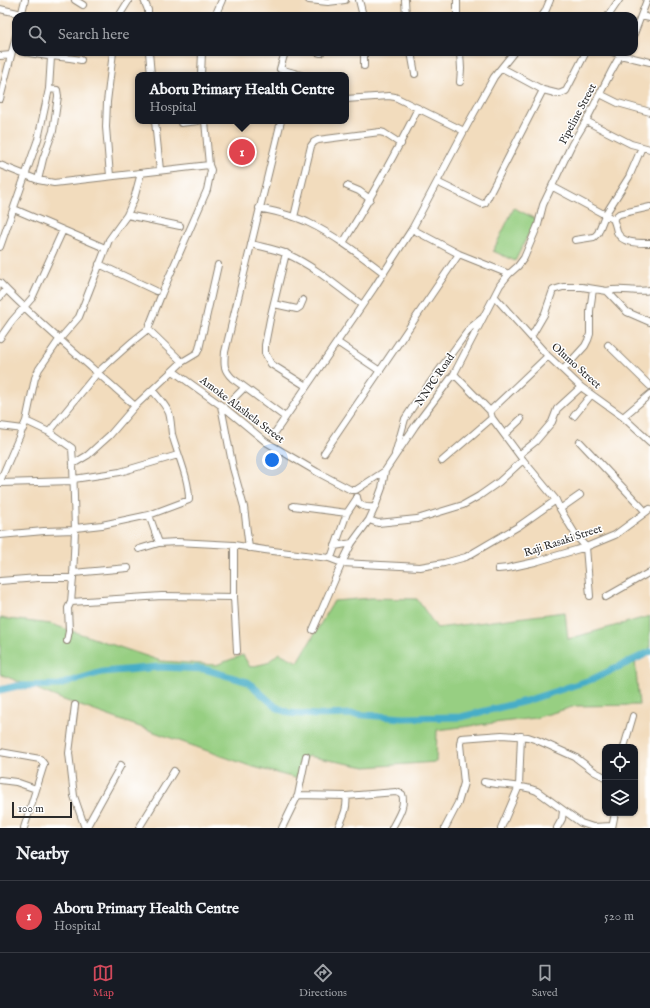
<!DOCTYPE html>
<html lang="en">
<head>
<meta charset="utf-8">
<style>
	body { margin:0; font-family:"IM FELL English",serif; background:#242831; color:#f1f3f6 }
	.controls { position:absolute; right:12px; bottom:12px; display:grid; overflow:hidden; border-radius:8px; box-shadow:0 1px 3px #0004 }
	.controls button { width:36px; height:36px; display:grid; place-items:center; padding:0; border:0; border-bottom:1px solid #363941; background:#171b24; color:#f1f3f6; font:20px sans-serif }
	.scale { position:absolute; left:12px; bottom:10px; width:60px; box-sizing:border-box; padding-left:4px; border:2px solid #2b2b2b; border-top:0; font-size:11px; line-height:14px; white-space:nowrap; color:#2b2b2b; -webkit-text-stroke:3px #fff; paint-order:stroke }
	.you { position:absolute; left:272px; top:460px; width:14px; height:14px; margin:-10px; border:3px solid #fff; border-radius:50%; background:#1a73e8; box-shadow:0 0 0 6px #1a73e833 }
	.badge { display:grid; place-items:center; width:26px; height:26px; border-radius:50%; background:#d1495b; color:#fff; font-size:13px; font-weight:700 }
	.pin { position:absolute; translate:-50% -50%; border:2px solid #fff; box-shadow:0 1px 4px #0006 }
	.popup { position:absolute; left:135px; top:72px; width:214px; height:52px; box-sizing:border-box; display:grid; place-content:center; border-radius:8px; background:#171b24; filter:drop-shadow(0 1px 3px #0005); font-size:13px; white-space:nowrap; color:#9ea1a6 }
	.popup b { font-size:15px; color:#f1f3f6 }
	.popup::after { content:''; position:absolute; left:50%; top:100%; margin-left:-8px; border:8px solid transparent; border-top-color:#171b24 }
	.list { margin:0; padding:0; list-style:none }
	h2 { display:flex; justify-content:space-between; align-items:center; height:52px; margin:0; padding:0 16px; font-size:17px }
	h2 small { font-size:13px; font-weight:400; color:#9ea1a6 }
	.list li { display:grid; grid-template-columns:26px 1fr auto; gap:12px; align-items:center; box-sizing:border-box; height:72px; padding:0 16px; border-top:1px solid #363941 }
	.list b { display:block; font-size:15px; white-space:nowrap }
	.list p { margin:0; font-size:13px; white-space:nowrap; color:#9ea1a6 }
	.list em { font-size:13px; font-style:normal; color:#9ea1a6 }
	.icon { flex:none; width:22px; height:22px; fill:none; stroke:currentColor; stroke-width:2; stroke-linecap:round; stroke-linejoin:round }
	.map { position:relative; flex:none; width:650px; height:828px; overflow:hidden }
	.search { position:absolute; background:#171b24; box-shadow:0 1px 3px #0004; left:12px; right:12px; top:12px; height:44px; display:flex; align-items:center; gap:10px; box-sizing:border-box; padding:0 14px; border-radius:12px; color:#9ea1a6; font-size:15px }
	.sheet { height:124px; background:#171b24 }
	nav { display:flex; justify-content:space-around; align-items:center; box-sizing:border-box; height:56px; border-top:1px solid #363941; background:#171b24; font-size:11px; color:#9ea1a6 }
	nav a { display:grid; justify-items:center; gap:2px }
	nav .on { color:#d1495b }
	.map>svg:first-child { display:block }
</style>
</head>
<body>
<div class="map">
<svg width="650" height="828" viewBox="0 0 650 828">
	<rect width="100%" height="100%" fill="#fff"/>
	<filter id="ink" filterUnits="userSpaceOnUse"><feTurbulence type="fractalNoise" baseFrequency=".025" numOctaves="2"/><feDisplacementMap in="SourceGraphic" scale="8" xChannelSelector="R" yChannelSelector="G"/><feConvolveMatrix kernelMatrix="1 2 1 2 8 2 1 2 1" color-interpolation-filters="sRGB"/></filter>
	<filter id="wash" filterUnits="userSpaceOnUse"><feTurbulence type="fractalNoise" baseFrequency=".012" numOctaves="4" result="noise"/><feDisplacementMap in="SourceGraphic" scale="16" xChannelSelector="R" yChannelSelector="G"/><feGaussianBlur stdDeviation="0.9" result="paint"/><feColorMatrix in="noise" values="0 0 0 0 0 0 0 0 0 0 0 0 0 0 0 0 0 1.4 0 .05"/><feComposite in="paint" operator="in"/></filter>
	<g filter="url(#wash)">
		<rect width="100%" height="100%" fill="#f2dcbd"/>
		<!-- green -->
		<path fill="#97cf82" stroke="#617d56" d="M514,208L536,219L515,261L493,251Z
			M371,598L417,599L437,628L565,612L568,639L650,616V650L635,660L639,705L576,706L535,718L437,730L436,762L366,767L307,756L299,779L250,766L61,699L0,674V618L51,624L161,661L216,665L243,655L250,667L267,663L279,653L298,662L334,601Z"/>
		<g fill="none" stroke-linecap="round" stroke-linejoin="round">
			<!-- river -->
			<path stroke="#47adc7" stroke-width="7" d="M0,690L17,686L59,685L102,672L160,667L204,669L248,682L276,707L289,713L316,715L353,714L403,718L461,717L526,701L593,679L650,652"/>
		</g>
	</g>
	<g filter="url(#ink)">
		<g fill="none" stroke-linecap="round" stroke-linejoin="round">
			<defs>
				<path id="minor" d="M75,0L83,5
					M144,0L148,10V16
					M309,0L328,2L345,0
					M359,0L363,16
					M405,0L406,16
					M457,0V16
					M0,9L22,14
					M21,16L25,0
					M119,16L129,0
					M215,16L222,0
					M542,16L545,12L550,0
					M608,16L619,0
					M641,16L650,18
					M634,34L647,0
					M25,52C45,57 61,56 81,60
					M149,52L151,75
					M285,52L280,69L301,75
					M317,52L321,53
					M364,52V66
					M411,52L415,74
					M460,52L461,69L460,82
					M613,52L620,55L650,62
					M0,56L11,55
					M502,68L543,90L559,94L566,91L586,52
					M201,75L202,52
					M600,94L618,103L650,112
					M0,99L16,36
					M346,99L389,96L395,97L464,131
					M155,121L160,170
					M281,121L225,352C224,364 223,369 232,378L285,417
					M586,121L631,144L650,149
					M181,123L198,121
					M0,165L38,180L54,183L209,165
					M110,176L106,127L107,102L113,52
					M38,180L43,159L53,131L58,96L57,90L49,89
					M437,182L482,204L485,203L543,90
					M347,186L359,191L370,199
					M553,187L613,219C615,223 616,227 617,232C622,244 639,243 650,243
					M259,208C276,212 294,215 309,223C336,236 360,255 384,273
					M14,209L105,248
					M127,215L180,226
					M294,217L311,146L314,142L318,140L380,132L384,133L401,144
					M613,219L619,214L650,207
					M412,229L459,254L509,274
					M575,240L594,237L598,233L605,215L629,177L642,147
					M343,243C370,199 395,155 418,108
					M251,244C262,247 276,249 287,254C314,266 338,287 362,305
					M0,247L38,139L49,89L51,57
					M286,253L270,319L265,345V353L271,364L306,386
					M99,264L156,291
					M0,283C42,327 90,365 135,406
					M607,291C621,287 636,293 650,290
					M0,297L6,290
					M495,297L548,356L563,370L581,387L623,417L650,442
					M274,304L297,309L300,307L303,300
					M148,329L182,362
					M531,337L545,313L553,290L563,287H582L607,291L627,312L650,322
					M0,338L12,321L32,298L63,230
					M337,342L380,371
					M608,345L650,386
					M563,370L585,346L588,340L590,334V311L593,289
					M173,371L226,409L266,442L317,472L351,490H356L385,471
					M454,374L490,411L492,418L523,460L556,500L560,509L577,537L586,547L590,596
					M231,401L244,388
					M221,406L233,468L244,507L249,548
					M490,411L548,356
					M574,416L591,395
					M623,417L650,394
					M0,426L23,429
					M49,432L98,372L133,341L148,329L162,293L207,190L211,170L209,165L205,121
					M274,434L374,288L412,229L464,131L494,77L514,52
					M505,434L521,419
					M580,442L646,512
					M324,453L459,254
					M395,454L405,419L416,402L470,328L481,319
					M520,454L535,442L552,422L557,409L581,387
					M442,461L492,418
					M73,464L88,455L100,444L110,435L135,406L182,362L197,353L199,349L218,265
					M74,479L120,472L178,455
					M0,481L26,421L35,378L39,369L59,340L79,317L109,240L127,215L134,199L141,173
					M0,483L74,481
					M357,497C358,507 367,508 375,507
					M293,506L347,513
					M560,509L580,495
					M149,515L159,543
					M369,520L378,523L417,519L463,505L479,496L499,482L523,460
					M75,528L102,525L149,515L189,500C189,478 178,456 172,434C171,427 171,419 169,413C165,404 158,397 152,390
					M0,535L44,531L75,530
					M234,545V597L237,651
					M335,546L352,543
					M139,549L159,543L177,542L234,545L265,550L329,558L342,563L420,567L444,563L466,557L519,526L556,500
					M329,558L332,555L347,513L357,498
					M498,569L508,568L535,562L586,547L615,535L650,509
					M73,573L128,568
					M0,581L38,578H73L75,530L73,464L72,448L49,432L26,421
					M606,597L650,572
					M71,602L162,596L234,597
					M313,630L342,563L352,543L369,520L375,507L382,488L385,471L415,426L454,374L500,285L509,274L518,266L524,258L538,225L543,205L572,144L586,121L611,72L622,52
					M67,641L69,631L68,608L71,602L73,578
					M75,705L69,753L74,796L85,828
					M624,747L633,716
					M0,752L40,759L44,764L24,828
					M0,780L16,782L36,789
					M484,782C502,786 520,784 537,791L581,823L593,827L612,826
					M298,795L346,796L396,792L402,794C406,806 397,818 392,828
					M86,828L121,765
					M139,828L174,771
					M282,828L298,795L306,756
					M338,828C343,817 348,808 346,796
					M445,828L458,803L464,783L460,744L461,738L502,735L528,737L537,740L575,757L595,772L605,777
					M501,828L519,786L521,736
					M557,828L562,819L563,811
					M612,828L615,813"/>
			</defs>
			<!-- minor casing -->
			<use href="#minor" stroke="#8e8474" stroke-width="8"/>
			<!-- minor -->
			<use href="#minor" stroke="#fff" stroke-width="6"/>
		</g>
	</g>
	<g text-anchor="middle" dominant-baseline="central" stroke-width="3" stroke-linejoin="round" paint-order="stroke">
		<!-- street labels -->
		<g font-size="11" fill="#2b2b2b" stroke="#fff">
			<text transform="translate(578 114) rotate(-62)">Pipeline Street</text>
			<text transform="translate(576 366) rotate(42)">Olumo Street</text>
			<text transform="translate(435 380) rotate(-56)">NNPC Road</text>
			<text transform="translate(242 410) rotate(37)">Amoke Alashela Street</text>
			<text transform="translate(563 541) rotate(-18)">Raji Rasaki Street</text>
		</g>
	</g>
</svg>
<div class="controls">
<button><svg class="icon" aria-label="locate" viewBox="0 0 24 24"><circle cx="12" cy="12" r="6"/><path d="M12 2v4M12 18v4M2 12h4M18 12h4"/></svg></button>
<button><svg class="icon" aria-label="layers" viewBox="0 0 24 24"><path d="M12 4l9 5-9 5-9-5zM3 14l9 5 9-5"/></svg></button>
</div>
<div class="scale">100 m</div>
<div class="you"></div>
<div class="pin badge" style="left:242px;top:152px;background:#e0444e">1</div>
<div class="popup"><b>Aboru Primary Health Centre</b>Hospital</div>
<div class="search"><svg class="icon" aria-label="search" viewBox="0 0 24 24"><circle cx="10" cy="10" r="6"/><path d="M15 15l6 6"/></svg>Search here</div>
</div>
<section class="sheet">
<h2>Nearby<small></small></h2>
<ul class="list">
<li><span class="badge" style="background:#e0444e">1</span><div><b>Aboru Primary Health Centre</b><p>Hospital</p></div><em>520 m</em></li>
</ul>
</section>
<nav>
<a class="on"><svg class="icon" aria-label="map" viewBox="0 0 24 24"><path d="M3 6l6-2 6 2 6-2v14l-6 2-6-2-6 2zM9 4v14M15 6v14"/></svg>Map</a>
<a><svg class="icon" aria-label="directions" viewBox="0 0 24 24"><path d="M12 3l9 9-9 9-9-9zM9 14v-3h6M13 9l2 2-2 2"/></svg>Directions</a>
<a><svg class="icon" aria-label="saved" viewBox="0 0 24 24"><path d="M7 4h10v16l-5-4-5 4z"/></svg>Saved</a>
</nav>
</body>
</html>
